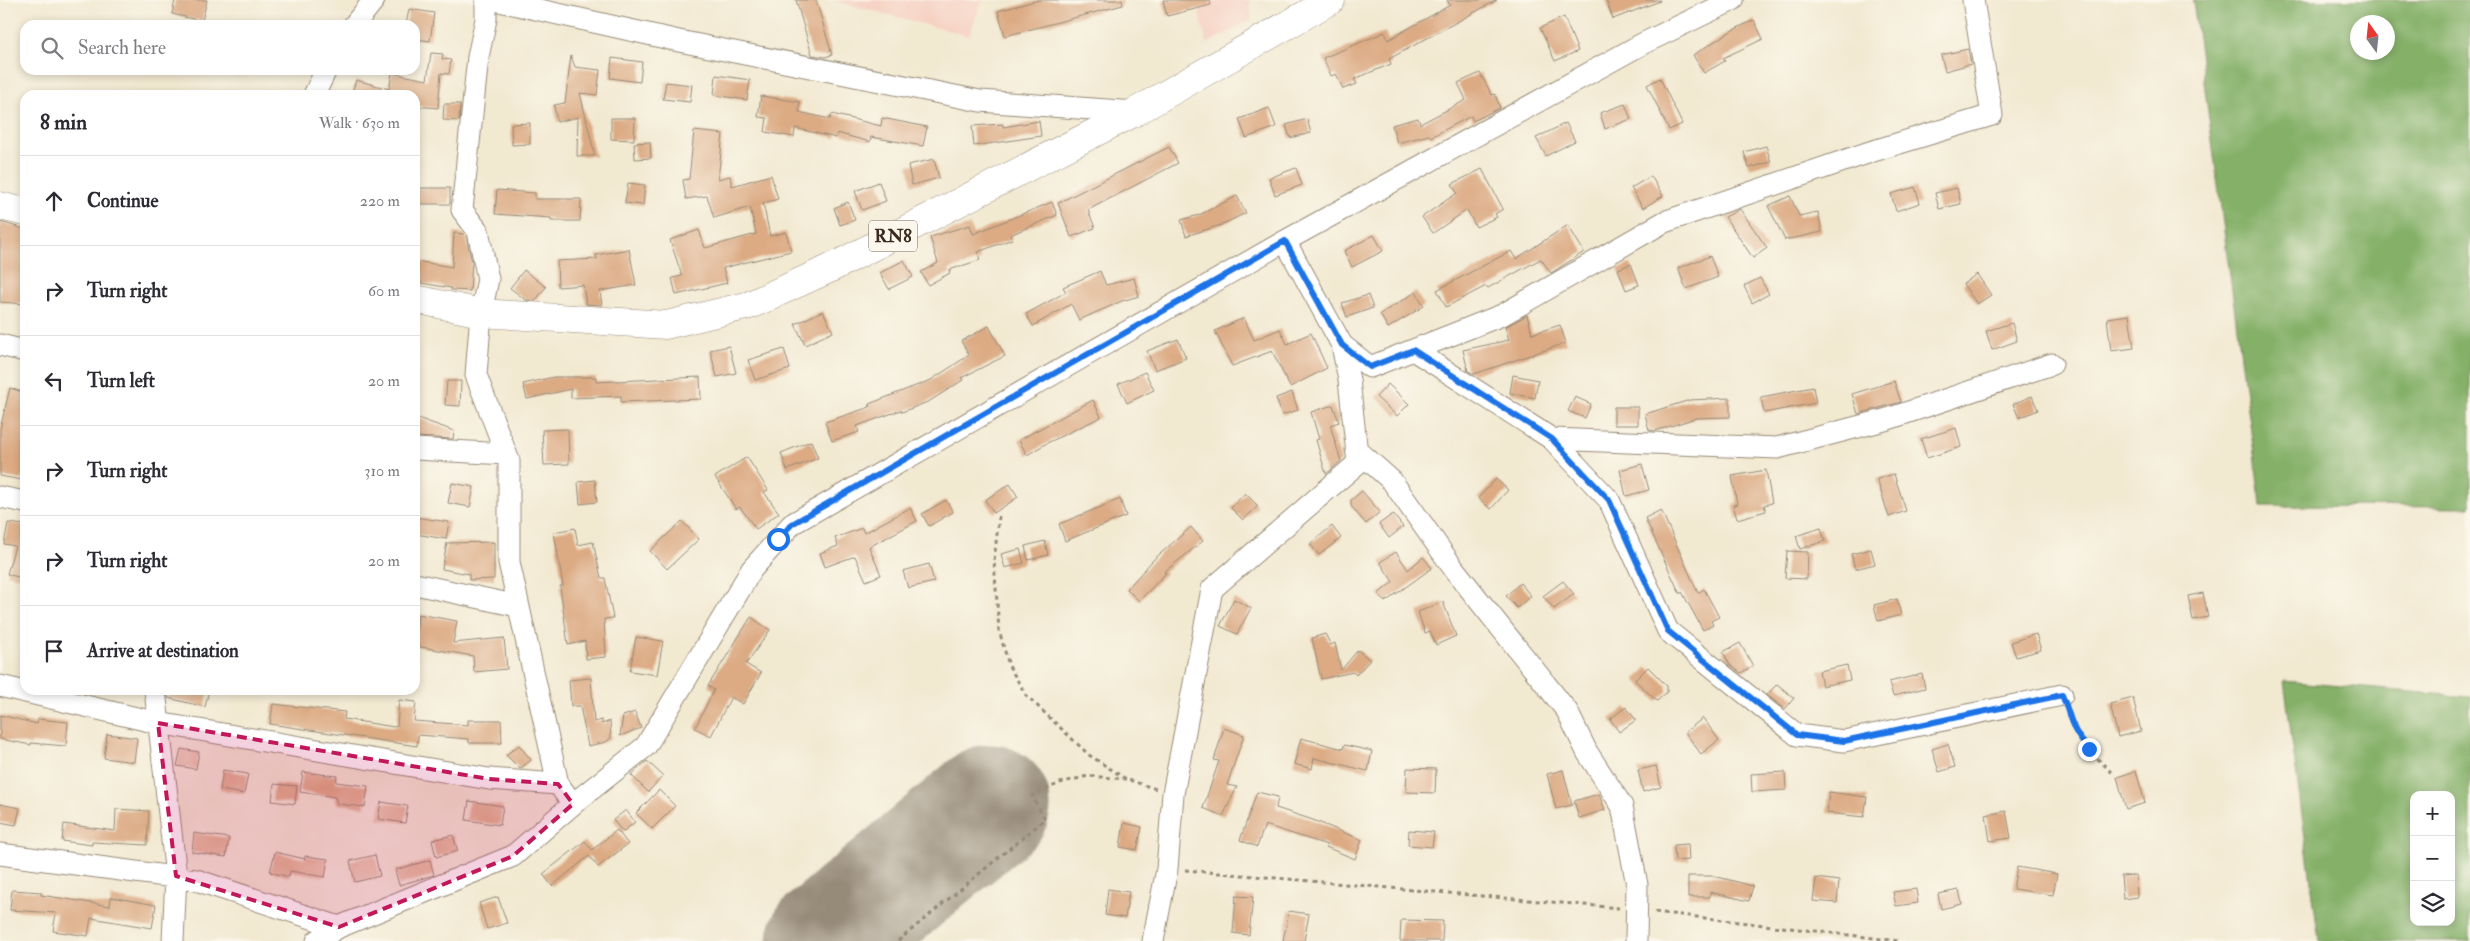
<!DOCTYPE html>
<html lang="en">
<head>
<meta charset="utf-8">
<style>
	body { margin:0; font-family:"IM FELL Double Pica",serif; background:#f7f7f7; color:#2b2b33 }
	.controls { position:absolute; right:15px; bottom:15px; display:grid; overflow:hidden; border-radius:10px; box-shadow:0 2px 8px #0003 }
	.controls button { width:45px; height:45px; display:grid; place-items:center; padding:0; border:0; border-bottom:1px solid #e1e1e2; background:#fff; color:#2b2b33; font:25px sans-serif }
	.compass { position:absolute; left:2350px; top:15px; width:45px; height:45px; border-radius:50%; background:#fff; box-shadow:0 2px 8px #0003; rotate:345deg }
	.stop { position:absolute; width:15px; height:15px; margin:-11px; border:4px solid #1a73e8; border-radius:50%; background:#fff }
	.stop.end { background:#1a73e8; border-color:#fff; box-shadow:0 1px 5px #0008 }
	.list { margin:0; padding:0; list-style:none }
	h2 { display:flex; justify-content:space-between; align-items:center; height:65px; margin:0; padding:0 20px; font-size:21px }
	h2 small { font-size:16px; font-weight:400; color:#7c7c81 }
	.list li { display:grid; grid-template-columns:32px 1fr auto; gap:15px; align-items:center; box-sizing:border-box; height:90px; padding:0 20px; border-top:1px solid #e1e1e2 }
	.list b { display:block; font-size:19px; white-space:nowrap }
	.list em { font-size:16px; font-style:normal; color:#7c7c81 }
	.icon { flex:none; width:28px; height:28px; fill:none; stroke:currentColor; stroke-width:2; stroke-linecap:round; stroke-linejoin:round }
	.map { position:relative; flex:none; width:2470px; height:941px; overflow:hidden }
	.search { position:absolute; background:#fff; box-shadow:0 2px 8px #0003; left:20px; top:20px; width:400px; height:55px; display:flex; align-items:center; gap:12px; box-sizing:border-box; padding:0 18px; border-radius:15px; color:#7c7c81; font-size:19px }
	.panel { position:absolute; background:#fff; box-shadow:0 2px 8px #0003; left:20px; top:90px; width:400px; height:605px; border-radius:15px }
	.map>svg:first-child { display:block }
</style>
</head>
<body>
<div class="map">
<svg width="2470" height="941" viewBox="0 0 2470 941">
	<rect width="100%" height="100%" fill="#fbf7ec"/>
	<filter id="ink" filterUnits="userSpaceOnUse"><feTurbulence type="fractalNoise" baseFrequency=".02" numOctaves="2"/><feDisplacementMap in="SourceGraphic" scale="10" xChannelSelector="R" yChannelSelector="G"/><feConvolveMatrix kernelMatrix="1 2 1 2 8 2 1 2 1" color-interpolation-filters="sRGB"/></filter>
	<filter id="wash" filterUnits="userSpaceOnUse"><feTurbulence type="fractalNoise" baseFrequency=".0096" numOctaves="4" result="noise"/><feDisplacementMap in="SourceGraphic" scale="20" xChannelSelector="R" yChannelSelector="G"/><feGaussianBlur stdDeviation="1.12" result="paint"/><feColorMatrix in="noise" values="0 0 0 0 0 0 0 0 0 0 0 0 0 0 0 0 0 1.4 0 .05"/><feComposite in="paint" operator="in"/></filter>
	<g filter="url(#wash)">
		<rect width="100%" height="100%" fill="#f2e9d1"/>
		<!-- built -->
		<path fill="#f6d2c3" d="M832,0H987L982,1L969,36Z
			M1196,0H1250L1252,19L1207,44Z"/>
		<!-- forest -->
		<path fill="#84b067" stroke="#606d42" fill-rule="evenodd" d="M2193,0H2470V507L2261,506ZM2358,22H2388V52H2358Z
			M2284,681L2470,697V941H2319ZM2414,795H2451V922H2414Z"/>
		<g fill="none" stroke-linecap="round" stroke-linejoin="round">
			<!-- runway -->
			<path stroke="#968a78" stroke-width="121" d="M828,941L990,805"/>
		</g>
		<g id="blocks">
			<!-- building -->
			<path fill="#dcaa83" d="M175,0H207L202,21L172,14Z
				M796,0H816L832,55L825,57L812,55Z
				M1039,0H1122L1123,5L1005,36L998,11Z
				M1163,0H1210L1211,5L1167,16Z
				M1447,0H1497L1389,59L1391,64L1354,79L1357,84L1343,89L1336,74L1331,76L1323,58L1385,32L1388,40L1450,5Z
				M1606,0H1660V1L1613,19Z
				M409,9L434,13L430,41L415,39V25H406Z
				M1564,17L1578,51L1555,61L1540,28Z
				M1754,20L1763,39L1723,58L1725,61L1704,73L1693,55L1731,31Z
				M1968,49L1971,64L1945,71L1941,55Z
				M431,53L443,54L442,59L451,60L449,74L441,73L438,108L415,106V95H351L356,80L389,89L392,73L427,80Z
				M571,56L575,67L600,70L597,95L580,93L595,156H577L578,117L557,122L554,105L565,103Z
				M612,58L642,62L640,82L610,78Z
				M1480,73L1492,95L1495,94L1500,108L1473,121L1471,116L1431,137L1429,135L1397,143L1392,125L1418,118L1420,124L1466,100L1458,83Z
				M716,75L750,80L747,100L714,95Z
				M1660,78L1682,124L1669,130L1647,85Z
				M666,82L692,85L690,102L663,99Z
				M761,96L800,102L799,112L830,119L832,114L881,126L882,118L927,127L923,146L871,137L870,142L837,133L836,138L795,128L794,137L765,132L767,118L758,117Z
				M444,104H460L459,121L443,120Z
				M1625,104L1631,119L1605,129L1600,113Z
				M1269,108L1276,127L1246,138L1239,119Z
				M611,118H635L634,140L611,139Z
				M1307,119L1311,133L1290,138L1286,125Z
				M1039,121L1041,136L974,146L972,126L1003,124V127Z
				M530,123V144L512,145L511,124Z
				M1566,123L1575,141L1546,156L1536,138Z
				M694,131L723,134L718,179L730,176L732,186L771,175L778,199L763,203L770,236L786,232L791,251L723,268L727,283L676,295L672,278L682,276L670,240L699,230L705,248L756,234L750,207L714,218L707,196L686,199L683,180L689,179Z
				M650,142L651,158L635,159L634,143Z
				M1766,146L1771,162L1749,168L1744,152Z
				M1169,147L1178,163L1088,210L1095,228L1071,237L1058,203Z
				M934,159L939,178L912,185L908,165Z
				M1296,168L1302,185L1275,195L1269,178Z
				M1482,169L1503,209L1495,214L1497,217L1476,227L1467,210L1433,233L1422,217L1457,193L1452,184Z
				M1651,176L1663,196L1643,208L1631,188Z
				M879,182L886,201L862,210L855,191Z
				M628,183L645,185L643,205L625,203Z
				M1915,187L1920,203L1896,211L1891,194Z
				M415,188H450V204H415Z
				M1957,188L1961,204L1939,209L1935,193Z
				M497,190L535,193V199H581L580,221H551V218L495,214Z
				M1237,196L1246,213L1221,225L1186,236L1181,220L1199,215Z
				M1790,196L1799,216L1818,212L1822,232L1785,240L1768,206Z
				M848,202L855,220L840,225L834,208Z
				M1052,202L1057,215L1010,235L1012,239L978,252L980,260L949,270L950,273L928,285L921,272L938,263L930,237L970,225L973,234Z
				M1740,209L1767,248L1753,258L1725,217Z
				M0,222L25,229V304L0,302Z
				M1568,225L1584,252L1551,273L1541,259L1537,261L1488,288L1486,286L1446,307L1437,290L1511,251L1516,259Z
				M454,233L464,234L466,236L472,262L470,291L451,290V288L415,282V261L452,267Z
				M1374,235L1383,251L1352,267L1344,251Z
				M629,249L636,285L600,291L602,305L586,304L583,285L558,287L557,261L597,259L596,255Z
				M1710,256L1718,277L1686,289L1678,268Z
				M904,260L913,277L889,289L880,273Z
				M1631,264L1639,285L1626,290L1618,269Z
				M524,270L546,287L535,301L526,300L510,288Z
				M1100,271L1106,285L1134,278L1139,296L1122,301L1079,320L1071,304L1033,326L1026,314L1066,292L1063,287Z
				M1977,274L1991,295L1977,304L1963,284Z
				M1760,278L1769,294L1752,303L1744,286Z
				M1416,292L1424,306L1388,328L1380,314Z
				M1368,295L1373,308L1347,317L1342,303Z
				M823,311L833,332L805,345L795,324Z
				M1527,315L1532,334L1560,325L1566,343L1474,374L1468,371L1463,350L1509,340L1505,327Z
				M2129,315L2134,348L2111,351L2107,318Z
				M1244,318L1254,340L1280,329L1287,344L1311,333L1327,368L1290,387L1272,351L1232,366L1215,331Z
				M2012,323L2017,341L1992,350L1986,331Z
				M989,326L1005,356L961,378L963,380L930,401L902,412L901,410L857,426L859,432L832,441L825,422L870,407L869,404L931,380L969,355L961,341Z
				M1178,339L1186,358L1155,370L1147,351Z
				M729,346L736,373L717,377L710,350Z
				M784,349L790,369L755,380L748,360Z
				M1145,372L1154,390L1127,403L1118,384Z
				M1513,375L1538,380L1535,398L1510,393Z
				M554,377H596V382L700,377L701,399L621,402V396L571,398V389L527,399L523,384Z
				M447,381H461L460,406L445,405Z
				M1894,381L1901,402L1858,414L1852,394Z
				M1388,384L1409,404L1397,416L1376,397Z
				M1813,387L1816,403L1764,413L1761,397Z
				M10,388L25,393V465L22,480L0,476V429Z
				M1292,392L1298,410L1282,415L1276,398Z
				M2032,396L2038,410L2019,418L2013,404Z
				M1575,397L1591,404L1585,418L1568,411Z
				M1730,398V417L1696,418L1655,431L1649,430L1645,414L1690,400Z
				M1093,400L1101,417L1047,443L1027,455L1019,440Z
				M1333,405L1339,422L1330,425L1341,461L1326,474L1316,440L1319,439L1311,412Z
				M1614,407H1638V425H1614Z
				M415,417L454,431L453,439L415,437Z
				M1956,428L1961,447L1927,458L1921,439Z
				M568,429L569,464L544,465L542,430Z
				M811,441L818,458L787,470L781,453Z
				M747,457L768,490L764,492L779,513L756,529L740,507L736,509L715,477Z
				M1642,464L1649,490L1626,496L1620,470Z
				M1766,470L1772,503L1764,505L1766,511L1737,519L1733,505L1737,504L1732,476Z
				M1894,474L1906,511L1889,517L1877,479Z
				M1496,479L1508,490L1491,509L1478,498Z
				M595,480L597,502L580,504L578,482Z
				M452,483L474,487L470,507L448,503Z
				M1010,484L1018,497L994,513L985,500Z
				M1362,491L1380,512L1366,524L1351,506V500Z
				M1245,493L1258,506L1243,520L1231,508Z
				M1120,499L1126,516L1065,541L1059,524Z
				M946,500L953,512L929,526L922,514Z
				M910,508L917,521L869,547L881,575L866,581L855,556L825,567L820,553L838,546L835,538L862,528L864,533Z
				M1661,510L1698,593L1704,589L1719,617L1711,621L1713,625L1703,630L1682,592L1680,594L1645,518Z
				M1393,514L1403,527L1389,538L1379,524Z
				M415,517L449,522L446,539L415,534Z
				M682,521L699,539L667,569L650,551Z
				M8,523L25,525V579L7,574L15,546L4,544Z
				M1332,526L1341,538L1319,555L1310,544Z
				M1191,527L1203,541L1164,572L1166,573L1139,601L1127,589L1153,560Z
				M575,528L578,545L593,542L601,578H605L613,618L604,619L606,657L586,659L585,641L568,645L560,586H563L554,532Z
				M1821,528L1825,541L1800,549L1796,536Z
				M1045,541L1048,555L1028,560L1025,546Z
				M494,542V579L469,580V574L442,569L447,543Z
				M1020,549L1024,563L1005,568L1001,554Z
				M1871,549L1875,564L1855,569L1851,554Z
				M1787,551L1808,552L1807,579L1785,578Z
				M1396,552L1408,570L1423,557L1432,568L1385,602L1378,594L1393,582L1380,562Z
				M929,564L934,582L908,588L903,571Z
				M1563,581L1574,594L1554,609L1543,596Z
				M1520,583L1531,596L1517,608L1506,596Z
				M2203,593L2208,617L2193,620L2188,596Z
				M1234,599L1251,608L1237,634L1220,626Z
				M1897,599L1901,615L1878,621L1874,605Z
				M1443,602L1456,636L1436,645L1430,631L1425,633L1418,612Z
				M418,614L457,621L453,643L504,638L507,669L474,672L473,656L415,646Z
				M751,617L770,630L746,664L761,673L743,704L731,697L711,736L695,728L714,690L708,686Z
				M1325,634L1331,645L1335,643L1341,670L1358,650L1370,660L1356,675L1353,672L1321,679L1312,638Z
				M2036,634L2041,650L2016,657L2011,642Z
				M636,637L663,641L657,675L630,671Z
				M1740,643L1753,666L1741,673L1730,665L1723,652Z
				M1847,665L1850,680L1822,686L1819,671Z
				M1648,667L1667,686V692L1657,701L1635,680Z
				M1922,674L1925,688L1893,696L1889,682Z
				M591,678L594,722L602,720V724L610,721L611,738L606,742L588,746L580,706H571L569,680Z
				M1777,684L1794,698L1785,709L1767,695Z
				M168,690H209L205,707L168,698Z
				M2133,698L2141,731L2118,737L2110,704Z
				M399,700L416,702L414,721L468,725V720H501L502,743H469V739L418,735L417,746L270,724L273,704L345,712L344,719L394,727L397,726Z
				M1626,707L1636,720L1619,732L1610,719Z
				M635,712L641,728L620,736L623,716Z
				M0,715L37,724L38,719L68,722L66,746L31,743V745L0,739Z
				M1703,718L1719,740L1701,754L1685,732Z
				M1224,728L1244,735L1227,785L1237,787L1223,816L1203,808L1219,761L1214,760Z
				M107,734L137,738L134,762L104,758Z
				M1301,738L1343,749L1344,745L1372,751L1368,771L1314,758L1312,769L1294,764Z
				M1948,744L1955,767L1939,772L1932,749Z
				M519,745L531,760L520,769L506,755Z
				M181,749L199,752L196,769L177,766Z
				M647,761L663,776L648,792L631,775Z
				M1656,766L1661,787L1643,792L1638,770Z
				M1407,768L1436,769L1435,793L1406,792Z
				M223,770L248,774L244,794L220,790Z
				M1563,770L1572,805L1556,809L1547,774Z
				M2136,771L2145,803L2126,809L2117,777Z
				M303,772L337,776L336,782L368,786L365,807L337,804L335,797L300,792Z
				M1785,772L1786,790L1752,792L1751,774Z
				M274,784L297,786L295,804L272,801Z
				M659,790L675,806L652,829L636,813Z
				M1257,792L1278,797L1276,808L1313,820L1362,840L1355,859L1326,847L1327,845L1265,825L1257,847L1240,840Z
				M1829,792L1867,797L1864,817L1827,813Z
				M1599,794L1605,810L1579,818L1574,801Z
				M469,801L503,806L500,825L466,820Z
				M381,802L408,806L405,823L378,819Z
				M0,804L20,808L16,825L0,822Z
				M116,809L149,811L147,845L92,842V845L62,841L64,824L115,831Z
				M626,810L635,822L623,832L613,820Z
				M2006,811L2011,838L1990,841L1986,815Z
				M1124,823L1142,827L1137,850L1120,847Z
				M617,830L628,844L598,867L589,856L552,886L543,874L585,841L592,850Z
				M1409,830L1434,832L1432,847L1408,845Z
				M194,833L229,838L226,857L192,852Z
				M453,835L458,851L436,857L432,840Z
				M1688,844L1689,860L1675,861L1674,845Z
				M275,852L305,859V856L328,859L325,877L290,871L289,877L270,872Z
				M375,855L380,876L355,882L350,861Z
				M430,860L434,875L399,885L395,870Z
				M2017,867L2057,874L2053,895L2013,889Z
				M2136,875L2137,897L2123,899L2121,876Z
				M1688,876H1714L1753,886L1749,901L1710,892V897H1688Z
				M1816,878L1839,881L1837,903L1813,901Z
				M1108,889L1129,892L1125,918L1105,915Z
				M1916,889L1918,903L1896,906L1893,892Z
				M12,890L41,892V895L110,906L111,897L156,905L152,928L91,918L88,936L53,931L56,913L10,910Z
				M1959,890L1962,904L1941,909L1938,894Z
				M1236,896L1253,897L1249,935L1233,933Z
				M498,897L507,923L487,929L479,903Z
				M1289,911L1309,914L1304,941H1283Z
				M1401,920L1443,921L1442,941H1400Z"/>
		</g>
	</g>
	<g filter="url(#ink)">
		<use href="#blocks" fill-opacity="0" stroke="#968a78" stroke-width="1"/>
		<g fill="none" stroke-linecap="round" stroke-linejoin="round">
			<defs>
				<path id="street" d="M486,0V19L478,57L462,210L478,231L488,279L481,313L476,375L509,461V562L558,784L573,804
					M495,0L679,41L980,101L1135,112
					M354,25L374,0
					M314,95L326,70
					M1285,241L1342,345L1370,367L1502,315L1664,222L1870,152L1992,115L1973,0
					M0,345L25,351
					M1413,350L1552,439L1777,448L1888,419L2052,364
					M1552,439L1609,500L1668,631L1797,735L1844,741L2062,695
					M415,449L506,454
					M1356,449L1392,481L1454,569L1567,711L1587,752L1622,806L1637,885L1636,941
					M0,497L25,502
					M415,584L518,606
					M0,686L158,723L489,779L558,784
					M155,690L176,876L173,941
					M0,854L196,880L339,927
					M317,941L339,927L513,856L573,804L646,746L752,569L792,524L1285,241L1642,44L1733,0
					M1153,941L1167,869L1173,794L1212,589L1358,463L1349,380L1342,345"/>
				<path id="primary" d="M0,206L25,212
					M415,299L481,313L666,325L750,305L831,268L1135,112L1331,0"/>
			</defs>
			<!-- street casing -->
			<use href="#street" stroke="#968a78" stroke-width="23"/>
			<!-- primary casing -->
			<use href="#primary" stroke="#968a78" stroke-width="29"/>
			<!-- path -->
			<path stroke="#968a78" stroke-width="3" stroke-dasharray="4 4" stroke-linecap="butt" d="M999,516L994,561L999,630L1009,666L1026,695L1089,755L1126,779L1156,789
				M2068,712C2072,738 2094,754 2112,773
				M1185,870L1619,908
				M1655,912L1899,941
				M898,941L1045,819L1032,796L1060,783L1088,776L1126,779"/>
			<!-- street -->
			<use href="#street" stroke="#fff" stroke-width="21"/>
			<!-- primary -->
			<use href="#primary" stroke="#fff" stroke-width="28"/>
		</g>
	</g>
	<g fill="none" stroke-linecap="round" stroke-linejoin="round" filter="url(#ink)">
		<!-- route -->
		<path stroke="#1a73e8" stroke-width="6" d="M778,539L792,524L1285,241L1342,345L1370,367L1413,350L1552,439L1609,500L1668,631L1797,735L1844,741L2062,695C2072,719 2070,729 2089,749"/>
	</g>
	<!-- marked area -->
	<path fill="#c2185b" fill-opacity="0.2" stroke="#c2185b" stroke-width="4" stroke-dasharray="10 6" stroke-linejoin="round" d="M158,723L489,779L558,784L573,804L513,856L339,927L176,876Z"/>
	<g text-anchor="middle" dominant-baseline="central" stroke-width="5" stroke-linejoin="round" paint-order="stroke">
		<!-- shield labels -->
		<rect fill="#fbf7ec" stroke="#75685c" stroke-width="1" x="869" y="220.5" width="48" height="31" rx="4"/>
		<g font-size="18" font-weight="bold" fill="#3b2a1e">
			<text x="893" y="236">RN8</text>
		</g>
	</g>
</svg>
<div class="controls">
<button>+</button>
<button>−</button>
<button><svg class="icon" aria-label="layers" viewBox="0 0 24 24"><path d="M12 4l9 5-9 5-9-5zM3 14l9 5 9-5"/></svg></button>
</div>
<svg class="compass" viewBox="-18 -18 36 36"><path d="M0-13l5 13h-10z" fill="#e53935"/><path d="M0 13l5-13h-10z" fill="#7c7c81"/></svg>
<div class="stop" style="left:778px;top:539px"></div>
<div class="stop end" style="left:2089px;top:749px"></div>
<div class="search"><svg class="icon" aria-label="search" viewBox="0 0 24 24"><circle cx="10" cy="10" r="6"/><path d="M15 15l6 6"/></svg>Search here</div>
<section class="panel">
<h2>8 min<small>Walk · 630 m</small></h2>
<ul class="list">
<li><svg class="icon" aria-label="ahead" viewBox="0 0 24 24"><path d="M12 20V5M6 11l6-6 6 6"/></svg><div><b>Continue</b></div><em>220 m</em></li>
<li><svg class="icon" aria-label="right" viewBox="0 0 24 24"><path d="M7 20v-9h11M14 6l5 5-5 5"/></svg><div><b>Turn right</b></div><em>60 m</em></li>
<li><svg class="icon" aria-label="left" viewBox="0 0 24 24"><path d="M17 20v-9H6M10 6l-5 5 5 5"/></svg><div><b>Turn left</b></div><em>20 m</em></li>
<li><svg class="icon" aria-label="right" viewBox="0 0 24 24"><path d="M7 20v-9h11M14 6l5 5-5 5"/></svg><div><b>Turn right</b></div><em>310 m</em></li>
<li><svg class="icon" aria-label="right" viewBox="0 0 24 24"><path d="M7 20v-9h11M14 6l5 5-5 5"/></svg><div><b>Turn right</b></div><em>20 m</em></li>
<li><svg class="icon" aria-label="arrive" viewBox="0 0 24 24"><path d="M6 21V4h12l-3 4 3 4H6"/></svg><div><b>Arrive at destination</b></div></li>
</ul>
</section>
</div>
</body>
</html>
